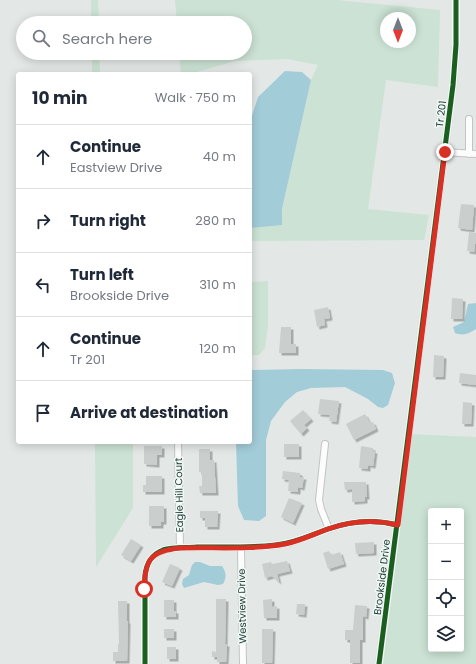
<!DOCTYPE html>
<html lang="en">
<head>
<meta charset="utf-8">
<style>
	body { margin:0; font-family:Poppins,sans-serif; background:#f2f2f3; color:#1f2937 }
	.controls { position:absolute; right:12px; bottom:12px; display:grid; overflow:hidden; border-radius:4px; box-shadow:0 2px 10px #0003 }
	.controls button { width:36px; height:36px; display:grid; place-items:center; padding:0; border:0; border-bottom:1px solid #e0e1e3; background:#fff; color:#1f2937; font:20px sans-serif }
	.compass { position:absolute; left:380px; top:12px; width:36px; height:36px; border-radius:50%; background:#fff; box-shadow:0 2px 10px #0003; rotate:180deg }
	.stop { position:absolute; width:12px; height:12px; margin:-9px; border:3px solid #d93025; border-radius:50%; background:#fff }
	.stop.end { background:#d93025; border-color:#fff; box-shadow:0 1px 4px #0008 }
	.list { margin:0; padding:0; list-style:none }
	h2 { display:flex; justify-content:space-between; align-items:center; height:52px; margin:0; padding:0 16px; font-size:17px }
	h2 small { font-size:13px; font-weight:400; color:#747a83 }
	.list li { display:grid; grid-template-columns:26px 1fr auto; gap:12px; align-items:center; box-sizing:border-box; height:64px; padding:0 16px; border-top:1px solid #e0e1e3 }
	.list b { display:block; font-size:15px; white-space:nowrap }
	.list p { margin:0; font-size:13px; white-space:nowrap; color:#747a83 }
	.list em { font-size:13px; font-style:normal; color:#747a83 }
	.icon { flex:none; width:22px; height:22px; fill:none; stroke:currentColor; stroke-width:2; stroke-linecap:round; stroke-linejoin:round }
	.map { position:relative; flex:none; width:476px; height:664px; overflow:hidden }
	.search { position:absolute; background:#fff; box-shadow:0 2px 10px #0003; left:16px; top:16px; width:236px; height:44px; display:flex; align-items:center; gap:10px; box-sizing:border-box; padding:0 14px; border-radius:22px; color:#747a83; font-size:15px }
	.panel { position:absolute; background:#fff; box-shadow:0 2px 10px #0003; left:16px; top:72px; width:236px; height:372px; border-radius:4px }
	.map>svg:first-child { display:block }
</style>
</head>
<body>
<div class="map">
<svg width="476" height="664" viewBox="0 0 476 664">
	<defs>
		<filter id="shadow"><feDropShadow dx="2.5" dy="2.5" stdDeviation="0" flood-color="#0004"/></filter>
	</defs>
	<rect width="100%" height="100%" fill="#e3e8e6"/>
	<!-- green -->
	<path fill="#cbe2d4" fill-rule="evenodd" d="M91,0H98L99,23H91Z
		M175,0H336L440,10L438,87L386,80L368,209L429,215L424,240L250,241V228L282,225V209L311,80L318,65L288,59L235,61L190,74H181L179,53H245V23H177ZM386,18H410V42H386Z
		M92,53H99L100,74H92Z
		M268,281V325L265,348L259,355H250V282Z
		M409,434L476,437V664H379ZM431,511H461V649H431Z
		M95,442H133V508L96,567Z"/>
	<!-- water -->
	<path fill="#a2ccd8" d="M285,71L302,72L311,80L282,209V225L250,228V122L258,97Z
		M476,303V329C468,334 464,336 455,333L453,327L464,322L468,304Z
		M302,369L383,370L392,373L395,383L388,405L383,408L378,407L368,399L345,387L311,388L297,392L285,402L271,421L266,440V516L259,521L244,520L238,506L236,442H250V370Z
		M195,562H200L210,566H222C226,572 227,577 223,584L218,585L204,582L184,588L182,584L183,579L189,575L192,565Z"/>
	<!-- building -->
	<path fill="#cacfcd" filter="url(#shadow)" d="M461,204L474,205L472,230L458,228Z
		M469,232L476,233V244H475L474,252L467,251Z
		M452,298L463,299L462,319H451Z
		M328,307L330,318L324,319L325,325L317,327L314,310Z
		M281,327H291V344H296V353H279Z
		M434,355L444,356L443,377H433Z
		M460,373L476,375V385L459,383Z
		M320,399L339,401L336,422L329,421L330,415L318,414Z
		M463,402L472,403L471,424H462Z
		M303,410L311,419L304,425L307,428L301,434L290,421Z
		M365,414L370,423L373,422L376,429L354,440L346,424Z
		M284,444H299V457H284Z
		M144,446H162V455H157V465L144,464Z
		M361,446L373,448V451H375L373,466L368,465V469L359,468Z
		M199,449H210V460H214L216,493H200L199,486H202V472H199Z
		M283,471L300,473V477H304L302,488L298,487V492L288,491L289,480L282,479Z
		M146,476H162V492H143V485H146Z
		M344,482H366L367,497H365V501L352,502V489L345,490Z
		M289,498L302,503L293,523L281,517Z
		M149,506H164V522H161V526H149Z
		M200,511H218L217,527H205V518H200Z
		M131,539L141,545L131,561L121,555Z
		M374,542V553L356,554L355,543Z
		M329,551L331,555L340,552L344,564L328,569L323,553Z
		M287,561L290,571L277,574L279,582L272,576L265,578L262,564L271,562L272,564Z
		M170,564L180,568L172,586L162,582Z
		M216,599H226L225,644H227L226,662H217V657H212V651L216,652Z
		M272,599V607L277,606V618H264L263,600Z
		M164,600H174V611H176V617H164Z
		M118,601H127V621H128L127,661H113V652H118V644H119Z
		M297,604H305L304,615L296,614Z
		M355,605L367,606L366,617L363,616V640H360V663H350V640H345V630H353Z
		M164,629H174V638H164Z
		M262,629H273L272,663H262Z
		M167,647H176V659H167Z"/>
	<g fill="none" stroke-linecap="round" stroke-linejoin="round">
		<defs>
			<path id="minor" d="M469,119V154
				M445,152L476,154
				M178,442L180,548
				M325,444L319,500L321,509L329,529
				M241,547L243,664
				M145,664V576C146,564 152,554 163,550C174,547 186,548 197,547C223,547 250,548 276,545C295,543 311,535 328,529C351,521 374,519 397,525
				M379,664L453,85L456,45V0"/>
		</defs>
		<!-- minor casing -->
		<use href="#minor" stroke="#c0c5c3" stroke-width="8"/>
		<!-- minor -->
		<use href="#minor" stroke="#fbfcfb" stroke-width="6"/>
		<defs>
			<path id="cycleway" d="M145,664V576C146,564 152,554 163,550C174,547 186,548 197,547C223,547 250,548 276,545C295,543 311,535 328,529C351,521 374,519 397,525
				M379,664L453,85L456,45V0"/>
		</defs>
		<!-- cycleway casing -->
		<use href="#cycleway" stroke="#f0f8f5" stroke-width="8"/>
		<!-- cycleway -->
		<use href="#cycleway" stroke="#1b5e20" stroke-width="5"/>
	</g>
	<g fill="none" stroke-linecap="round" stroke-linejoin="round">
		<!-- route -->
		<path stroke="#d93025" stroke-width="5" d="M144,589C145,560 150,551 180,548C215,547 251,550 285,544C300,541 314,534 328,529C351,521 374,519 398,525L445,152"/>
	</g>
	<g text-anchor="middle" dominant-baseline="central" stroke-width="3" stroke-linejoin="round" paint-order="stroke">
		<!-- street labels -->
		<g font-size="10" fill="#203c37" stroke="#f0f8f5">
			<text transform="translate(441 114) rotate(-83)">Tr 201</text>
			<text transform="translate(179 495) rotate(-91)">Eagle Hill Court</text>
			<text transform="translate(382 577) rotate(-83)">Brookside Drive</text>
			<text transform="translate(242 606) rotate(-91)">Westview Drive</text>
		</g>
	</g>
</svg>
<div class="controls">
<button>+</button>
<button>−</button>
<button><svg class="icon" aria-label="locate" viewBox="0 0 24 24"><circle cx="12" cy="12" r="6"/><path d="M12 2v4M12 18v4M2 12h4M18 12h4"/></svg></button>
<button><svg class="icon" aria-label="layers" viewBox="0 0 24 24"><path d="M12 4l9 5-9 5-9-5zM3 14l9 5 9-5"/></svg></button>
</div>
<svg class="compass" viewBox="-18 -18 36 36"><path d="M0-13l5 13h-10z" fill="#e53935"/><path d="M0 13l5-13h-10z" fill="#747a83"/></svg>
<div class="stop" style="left:144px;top:589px"></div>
<div class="stop end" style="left:445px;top:152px"></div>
<div class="search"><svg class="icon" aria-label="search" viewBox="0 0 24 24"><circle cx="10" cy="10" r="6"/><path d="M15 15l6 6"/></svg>Search here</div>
<section class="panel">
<h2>10 min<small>Walk · 750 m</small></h2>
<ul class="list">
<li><svg class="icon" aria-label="ahead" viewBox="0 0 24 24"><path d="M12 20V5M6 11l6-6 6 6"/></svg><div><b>Continue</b><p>Eastview Drive</p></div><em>40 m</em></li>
<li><svg class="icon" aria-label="right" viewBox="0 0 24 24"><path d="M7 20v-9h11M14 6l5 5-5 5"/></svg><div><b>Turn right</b></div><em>280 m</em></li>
<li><svg class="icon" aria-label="left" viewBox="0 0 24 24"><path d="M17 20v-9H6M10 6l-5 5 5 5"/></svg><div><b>Turn left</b><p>Brookside Drive</p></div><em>310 m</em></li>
<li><svg class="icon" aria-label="ahead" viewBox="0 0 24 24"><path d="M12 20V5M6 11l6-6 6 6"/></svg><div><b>Continue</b><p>Tr 201</p></div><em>120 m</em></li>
<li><svg class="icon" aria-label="arrive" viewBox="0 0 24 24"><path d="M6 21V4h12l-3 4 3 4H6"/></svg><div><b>Arrive at destination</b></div></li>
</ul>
</section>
</div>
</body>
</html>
